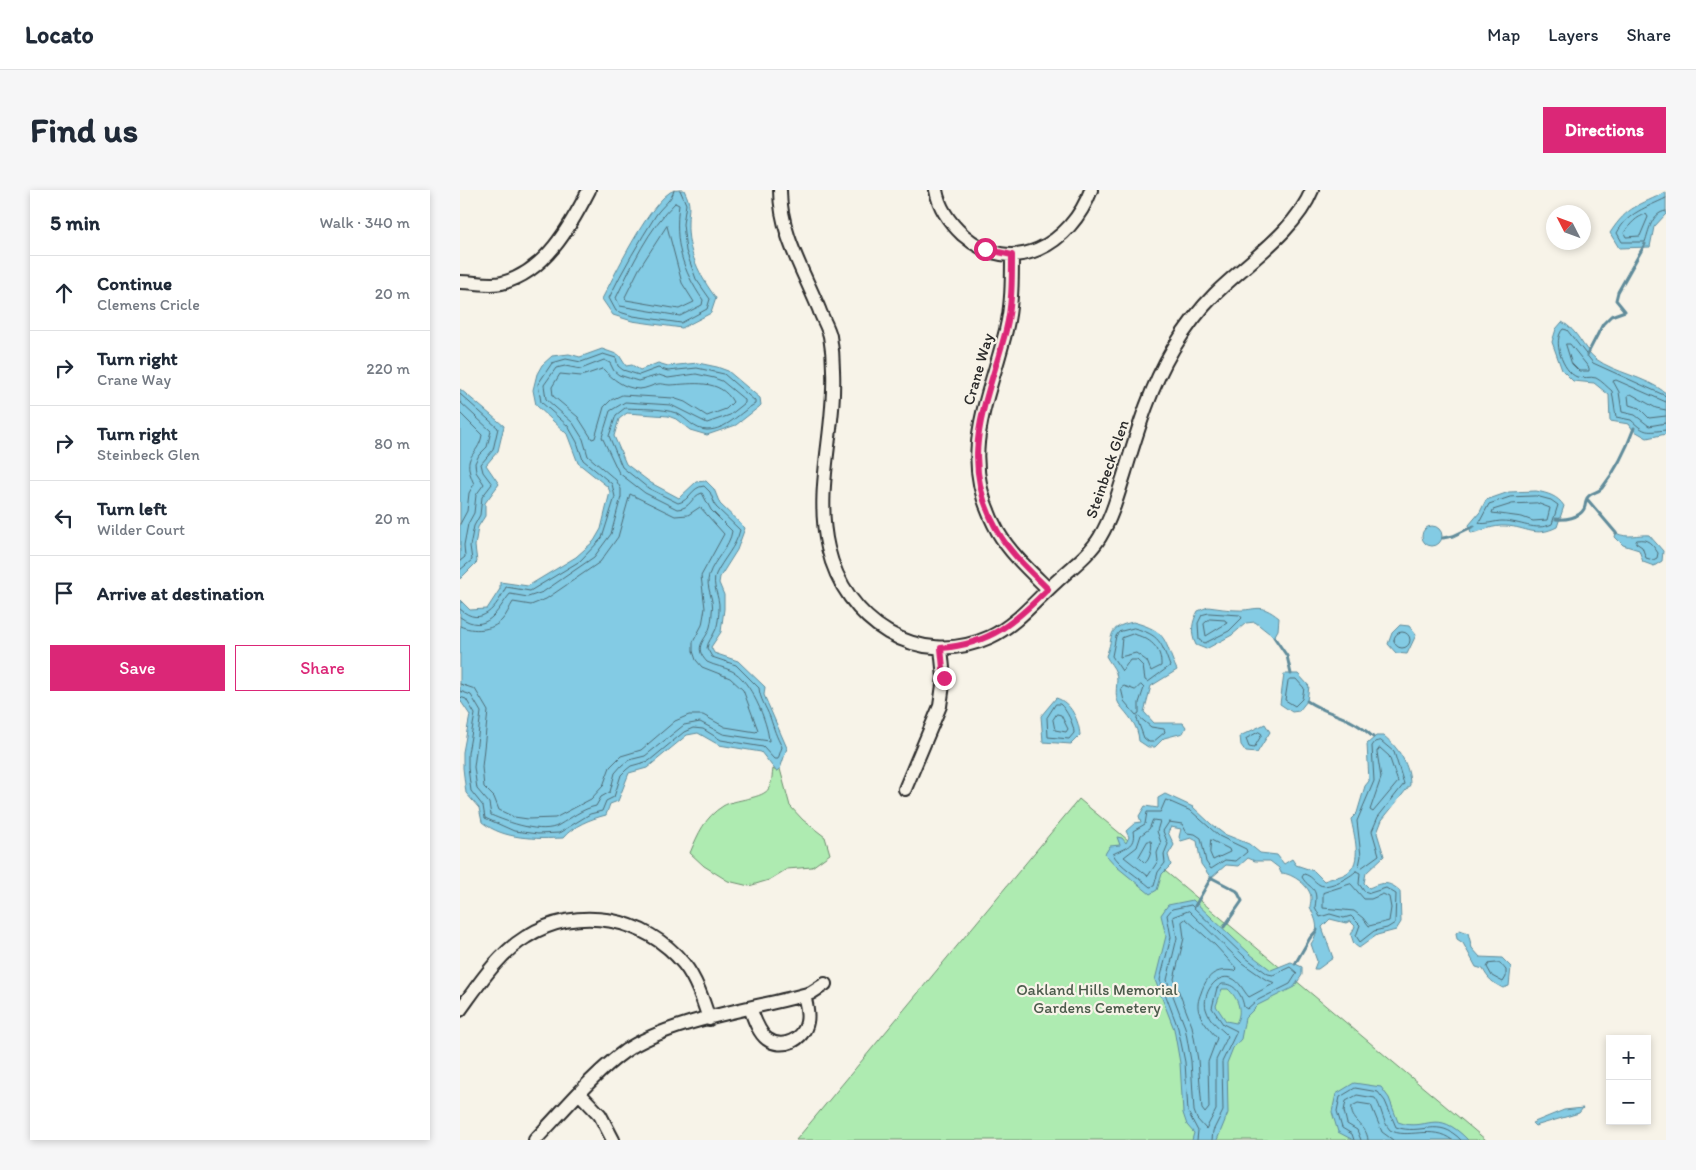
<!DOCTYPE html>
<html lang="en">
<head>
<meta charset="utf-8">
<style>
	body { margin:0; font-family:Itim,sans-serif; background:#f6f6f7; color:#1f2937 }
	.controls { position:absolute; right:15px; bottom:15px; display:grid; overflow:hidden; border-radius:0px; box-shadow:0 2px 8px #0003 }
	.controls button { width:45px; height:45px; display:grid; place-items:center; padding:0; border:0; border-bottom:1px solid #e0e1e3; background:#fff; color:#1f2937; font:25px sans-serif }
	.compass { position:absolute; left:1086px; top:15px; width:45px; height:45px; border-radius:50%; background:#fff; box-shadow:0 2px 8px #0003; rotate:312deg }
	.stop { position:absolute; width:15px; height:15px; margin:-11px; border:4px solid #db2777; border-radius:50%; background:#fff }
	.stop.end { background:#db2777; border-color:#fff; box-shadow:0 1px 5px #0008 }
	.list { margin:0; padding:0; list-style:none }
	h2 { display:flex; justify-content:space-between; align-items:center; height:65px; margin:0; padding:0 20px; font-size:21px }
	h2 small { font-size:16px; font-weight:400; color:#747a83 }
	.list li { display:grid; grid-template-columns:32px 1fr auto; gap:15px; align-items:center; box-sizing:border-box; height:75px; padding:0 20px; border-top:1px solid #e0e1e3 }
	.list b { display:block; font-size:19px; white-space:nowrap }
	.list p { margin:0; font-size:16px; white-space:nowrap; color:#747a83 }
	.list em { font-size:16px; font-style:normal; color:#747a83 }
	.actions { display:flex; gap:10px; padding:15px 20px }
	.actions a { flex:1; padding:11px 0; border:1px solid #db2777; border-radius:0px; text-align:center; font-size:18px; color:#db2777 }
	.actions .main { background:#db2777; color:#fff }
	.icon { flex:none; width:28px; height:28px; fill:none; stroke:currentColor; stroke-width:2; stroke-linecap:round; stroke-linejoin:round }
	.map { position:relative; flex:none; width:1206px; height:950px; overflow:hidden; border-radius:0px }
	header { display:flex; align-items:center; gap:30px; box-sizing:border-box; height:70px; padding:0 25px; background:#fff; border-bottom:1px solid #e0e1e3 }
	header strong { font-size:24px }
	nav { display:flex; gap:28px; margin-inline-start:auto; font-size:18px }
	.intro { display:flex; align-items:center; justify-content:space-between; box-sizing:border-box; height:120px; padding:0 30px }
	h1 { margin:0; font-size:35px }
	.button { padding:12px 22px; border-radius:0px; background:#db2777; color:#fff; font-size:18px; font-weight:700 }
	main { display:flex; gap:30px; padding:0 30px }
	aside { flex:1; background:#fff; border-radius:0px; box-shadow:0 2px 8px #0003 }
	.map>svg:first-child { display:block }
</style>
</head>
<body>
<header>
<strong>Locato</strong>
<nav><a>Map</a><a>Layers</a><a>Share</a></nav>
</header>
<div class="intro"><h1>Find us</h1><a class="button">Directions</a></div>
<main>
<aside>
<h2>5 min<small>Walk · 340 m</small></h2>
<ul class="list">
<li><svg class="icon" aria-label="ahead" viewBox="0 0 24 24"><path d="M12 20V5M6 11l6-6 6 6"/></svg><div><b>Continue</b><p>Clemens Cricle</p></div><em>20 m</em></li>
<li><svg class="icon" aria-label="right" viewBox="0 0 24 24"><path d="M7 20v-9h11M14 6l5 5-5 5"/></svg><div><b>Turn right</b><p>Crane Way</p></div><em>220 m</em></li>
<li><svg class="icon" aria-label="right" viewBox="0 0 24 24"><path d="M7 20v-9h11M14 6l5 5-5 5"/></svg><div><b>Turn right</b><p>Steinbeck Glen</p></div><em>80 m</em></li>
<li><svg class="icon" aria-label="left" viewBox="0 0 24 24"><path d="M17 20v-9H6M10 6l-5 5 5 5"/></svg><div><b>Turn left</b><p>Wilder Court</p></div><em>20 m</em></li>
<li><svg class="icon" aria-label="arrive" viewBox="0 0 24 24"><path d="M6 21V4h12l-3 4 3 4H6"/></svg><div><b>Arrive at destination</b></div></li>
</ul>
<div class="actions"><a class="main">Save</a><a>Share</a></div>
</aside>
<div class="map">
<svg width="1206" height="950" viewBox="0 0 1206 950">
	<rect width="100%" height="100%" fill="#f7f3e8"/>
	<filter id="ink" filterUnits="userSpaceOnUse"><feTurbulence type="fractalNoise" baseFrequency=".02" numOctaves="2"/><feDisplacementMap in="SourceGraphic" scale="10" xChannelSelector="R" yChannelSelector="G"/><feConvolveMatrix kernelMatrix="1 2 1 2 8 2 1 2 1" color-interpolation-filters="sRGB"/></filter>
	<g filter="url(#ink)">
		<!-- green -->
		<path fill="#aeebb1" stroke="#6c8b6e" d="M313,579L316,581L320,579L330,616L343,630L365,647L370,664L352,677L327,679L309,690L289,696L268,691L244,676L230,663C238,644 245,627 263,616C274,609 304,609 309,598C312,593 312,585 313,579Z
			M619,609L1026,950H336Z"/>
		<!-- water -->
		<path fill="#83cbe4" stroke="#608b9a" fill-rule="evenodd" d="M224,0C232,16 228,17 228,33C227,61 240,87 256,108L251,123L222,138L172,131L153,125L142,109C155,84 187,18 209,3C212,0 219,0 224,0Z
			M1206,2V24L1194,37L1190,57L1159,58L1150,43C1168,15 1179,16 1206,2Z
			M1102,132C1118,140 1122,158 1136,169C1155,183 1184,186 1206,203V244L1187,248L1173,240L1169,234L1150,231L1149,205L1134,193L1113,191L1102,180L1092,152L1096,139Z
			M142,159L159,165L166,176L172,175L180,180L198,173L208,176L238,173L257,177L268,181L300,208L301,215L299,217L276,235L247,245L230,240L216,229L208,226L167,223L159,229L154,246L166,274L191,293L219,308L236,292L246,291L254,299L260,314L285,338L277,360L260,387L259,393L264,405V419L261,442L251,457L254,463L278,471L305,497L304,505L327,558L320,579L316,581L301,562L259,555L238,543L227,545L187,578L169,583L158,611L150,614L146,625C130,629 113,636 103,648C76,649 44,650 22,632L19,618L6,603L3,578V562L10,525L0,510V410L10,420L27,419L40,399V392L68,396L116,367L134,351L141,339L150,302L148,297L118,273L107,244L76,215L73,200L77,184L82,175L92,166L109,164L120,167Z
			M0,199L44,236L38,261L26,275L39,294L25,313V326L18,337L15,356L17,372L0,389Z
			M1076,301C1087,303 1098,306 1104,316L1097,337C1075,348 1067,337 1046,336C1033,335 1023,341 1011,343L1009,335L1020,322L1026,310L1049,302Z
			M962 346a10 10 0 1 1 20 0a10 10 0 1 1-20 0Z
			M1156,343C1168,349 1177,344 1189,345L1203,361L1202,371L1194,376L1183,372L1179,360L1163,355L1155,347Z
			M748,417C757,418 767,420 777,420C797,421 799,412 819,428L818,440L814,447L795,432L786,433L772,445L746,459L736,455C730,443 732,432 738,421Z
			M673,432C710,442 703,451 717,480L691,496L684,522L694,533H723L726,537L723,543L704,548L695,557H688L679,551C678,534 668,526 659,514C653,504 659,493 656,483C654,477 649,472 646,466C655,445 645,438 673,432Z
			M940,435L949,436L956,445L947,464L936,463L928,454L932,443Z
			M824,484H838L849,496L847,511L839,521L832,522L820,514Z
			M596,508C611,512 619,531 620,545L611,554L583,552L581,526Z
			M805,534L810,542L797,563L786,562L781,555L780,546Z
			M916,546H924C939,558 950,576 950,595L922,630L917,643L924,666L906,683L904,693L909,698C922,692 929,691 940,701L941,732L936,740L917,745L899,758L894,754L891,745L895,736L890,731L886,733L870,729L862,737L873,768L858,779H854L857,771L851,754C860,740 857,732 850,717C850,715 851,712 851,709C852,697 832,683 821,683L819,678L810,671H795L788,668L779,676L766,675L751,688L741,674L737,651L731,648L721,651L719,647L721,639L711,637L708,642L714,655L708,665L711,675L702,684L697,700L690,704L657,677L645,664L650,656L660,655L657,647L662,648L666,653L669,647L666,641L675,633L681,632L679,626L685,616L698,618V608L705,604L733,617L751,634L764,644L789,654L800,663L817,665L824,674L832,669L836,675L854,681L864,691C871,688 881,687 887,683C903,672 894,645 891,629L897,623L905,596L909,591L907,554Z
			M733,710L790,764L811,780L831,772L842,777V785L834,797L798,815L785,828L781,849L773,858L767,873L768,923L757,950H732L734,943L727,935L723,923L720,873L714,839L695,790L706,746L701,725L708,715ZM762,799H768C778,808 783,821 776,833L766,831L756,816Z
			M1000,740L1008,743L1012,758L1020,767L1042,768L1051,777L1049,796L1043,798C1033,793 1028,789 1023,779L1016,777L1003,753L997,749L996,743Z
			M894,893L921,897L929,908L938,932C968,943 975,916 1008,950H893L878,942L872,922L876,904Z
			M1123,918L1119,923L1075,936L1072,933L1104,920Z"/>
		<g fill="none" stroke-linecap="round" stroke-linejoin="round">
			<!-- shore -->
			<path stroke="#4e6b75" stroke-width="1" d="M214,0C213,9 201,17 196,25C179,52 163,79 149,108L156,121L173,126L221,133L247,119L250,109L236,89L226,61L223,34L226,14L220,0
				M1206,8C1186,18 1168,22 1157,43L1162,52H1185C1189,41 1191,23 1206,21
				M215,13L219,15C214,52 222,80 243,110L242,115L220,126L160,116L156,108C172,75 189,38 215,13Z
				M1186,24L1188,27L1180,46L1166,47L1164,43C1170,34 1176,27 1186,24Z
				M207,36L222,93L234,112L219,119L166,110L165,107L179,79Z
				M1106,154H1110L1129,178V181H1119L1112,174Z
				M143,179C153,189 163,198 179,199C186,199 192,195 198,194C201,193 206,195 210,195C232,194 260,188 273,212L266,219L247,226L225,212L213,208L162,205L151,210L144,217L135,248L132,249L118,227L93,206L92,197L100,184L121,186Z
				M0,204L38,238L33,260L21,274L23,282L32,294L22,307L20,325L14,336L10,356L12,370L0,380
				M1206,206L1133,173L1107,140L1103,139C1092,150 1102,181 1117,187C1123,189 1130,186 1136,188C1142,191 1147,197 1152,201L1156,227L1171,230C1186,244 1186,242 1206,240
				M0,212L31,241L27,257L19,265L15,273L16,282L24,294L16,305L14,323L8,334L4,355L5,367L0,371
				M1206,212L1156,190L1153,191L1159,202L1162,222L1175,225L1189,236L1206,233
				M1206,220L1196,218L1171,204L1168,205L1169,215L1179,218L1189,228L1206,226
				M0,223L22,245C18,268 0,263 14,294L9,303L7,321L0,334
				M1076,306L1091,310L1098,315L1092,334C1075,342 1060,331 1042,331C1035,331 1025,335 1019,333L1029,314L1050,307Z
				M1077,313L1090,318L1087,330L1073,331L1062,327L1032,323L1033,320L1052,314Z
				M1177,350C1188,348 1192,354 1198,363L1197,368L1193,370L1186,368L1182,357L1176,353Z
				M0,419C22,439 37,416 46,397L70,401L120,371L142,348L155,307L152,294L123,270L117,252L108,236L81,212L78,194L92,173L106,169L121,172L143,164L156,168L158,176L163,180L179,185L198,178L208,181L237,178L264,184L295,211V214C280,222 267,240 247,240C234,240 227,228 216,223C202,218 181,219 165,218L156,225L149,246L162,277L188,298L218,313C230,311 231,297 244,296L250,302L256,317L280,340C276,357 263,369 256,384C251,395 260,407 259,418C259,424 258,436 255,441C252,448 248,451 247,458L252,467L276,475L299,498C300,509 306,517 310,527C314,539 316,546 322,557L318,569H314L303,557L261,550L243,539L233,538L224,542L189,571L171,576L166,580L161,585L154,607L146,611L142,621L130,624L99,643L78,644L54,641L25,628L23,616L11,601L8,578V563L15,524L6,509L0,507
				M749,423L780,425L782,428L769,441L745,453L739,450L738,433L742,425Z
				M0,427C27,446 37,420 50,404L68,407L83,402L134,367L151,344L161,307V299L156,290L128,266L123,249L113,233L86,209L84,195L96,178L105,176L121,179L144,170L150,173L154,181L159,185L178,191L199,185L208,188L236,184L254,188L262,191L285,210V213L270,225L247,233L211,215L165,212L150,221L142,247L159,283L185,303L217,319C231,319 231,306 242,303L251,320L272,341C270,357 254,369 249,385C245,398 255,409 252,422C252,427 251,433 250,437C246,451 232,456 247,472C255,476 264,477 272,481C290,489 308,532 309,551L263,544L240,532L224,535L185,566L169,570L162,575L155,583L150,602L141,607L136,616C122,619 111,628 99,635C83,645 47,632 31,625L29,613L17,599L14,577L21,522L11,505L0,501
				M750,429L765,430L767,433L746,446L744,434Z
				M0,436C13,442 32,441 42,430C47,425 49,418 53,412L71,415L86,409L140,372L158,347L170,304L215,326L228,325L240,317L264,344L241,386L245,418L242,435L233,452V461L236,470L242,477L270,488L283,500L298,540L296,542L265,537L243,525H229L215,531L181,560L161,566L150,577L143,596L131,609L95,628L68,629L54,627L39,620L34,607L24,597L22,577L28,521L15,499L0,494
				M674,438C700,445 701,452 710,476L688,492L685,490L683,476L677,470H670L662,481L652,466L656,446L659,442Z
				M934 450a8 8 0 1 1 16 0a8 8 0 1 1-16 0Z
				M673,444C690,448 702,458 701,476L691,481L687,471L676,463L660,467L662,448Z
				M830,489H836L844,498L842,509L835,516L825,510L828,491Z
				M681,495L684,498L679,513V523L676,525L664,511L661,498L664,496L675,500Z
				M596,514H600C607,520 614,535 614,543L609,549L588,547L587,528Z
				M597,524L601,525L608,539L606,542L595,540L593,530Z
				M678,526L691,537L704,539L705,542L693,552H689L684,548L677,529Z
				M799,542L802,544L794,558L789,557L786,549Z
				M921,551L934,562L944,594L918,627L912,641L919,665L901,678L899,676L901,666L897,631L914,591L912,556L915,552Z
				M920,558L929,566L938,592L913,622L910,620L921,588L917,562Z
				M706,610L731,621L759,646L786,659L787,662L776,671L765,670L751,679L746,672L741,648L735,644L727,643L722,634L709,632L703,641L708,654L704,664L705,673L698,682L694,696L690,697C680,688 658,675 653,664C664,658 676,657 673,641L685,634L687,622H700Z
				M693,630L700,631L697,641L701,653L697,663L698,671L688,686L664,667L677,657L681,645L689,639Z
				M751,650L769,659L770,662L753,670L750,663Z
				M688,651H691C693,656 690,670 685,673L679,667Z
				M896,681L900,683L899,694L904,701L910,703L926,698L936,704L935,733L927,738L914,741L900,752L896,746L900,735L891,726L884,728L870,724L860,727L855,717C859,695 849,700 842,687L844,684C852,686 853,691 860,695C868,699 891,687 896,681Z
				M891,694L904,709H911L923,704L929,707L931,718L929,731L909,736L903,728L894,721L863,718V703Z
				M729,721L782,773L805,789L815,793L789,807C783,801 780,791 771,788C755,783 742,805 746,819C750,833 760,837 768,846L756,870V920L746,939L737,929L734,921L731,871L725,837L707,790L717,748L713,727Z
				M726,729L755,755L777,779L775,781C755,778 747,785 741,803C738,810 737,816 739,822C743,833 750,840 757,848L748,872L749,918L745,923L742,919L738,870L732,836L714,789L724,748L722,732Z
				M1040,773L1046,780V787L1043,792L1032,786L1027,777L1029,774Z
				M737,950L738,941L728,922L725,872L718,838L700,790L711,747L707,725L712,719L731,715L786,768L808,784L813,785L830,777L837,783L830,794L796,811L787,819L784,817C782,805 775,793 762,794L757,798L752,818L763,834L777,841L762,872L763,921L753,941L752,950
				M894,950L892,944L882,938L877,921L880,907L895,898L918,902L925,911L936,937C962,946 978,926 1001,950
				M901,950L897,940L887,934L884,921L886,911L897,905L915,908C922,917 922,931 930,940C947,950 972,934 992,950
				M908,950C907,934 889,931 892,916L898,913L911,915L922,942L933,950"/>
			<!-- stream -->
			<path stroke="#608b9a" stroke-width="3" d="M1127,165L1143,134L1151,126L1165,121L1156,110L1158,102L1185,54
				M1127,309L1156,343
				M1096,329C1105,330 1119,328 1124,319C1126,316 1125,311 1127,308C1131,302 1138,303 1142,298C1157,279 1166,260 1174,238
				M983,348L993,346L1014,336
				M814,447L827,466L831,484
				M847,511C872,527 890,525 913,547
				M752,688L777,701L782,711L764,737
				M735,716L751,688
				M835,774L850,748L857,740"/>
			<defs>
				<path id="minor" d="M320,0C320,43 343,80 359,119C362,128 368,137 370,146C372,157 373,169 373,180C376,240 354,299 368,358C385,431 457,480 530,447C556,435 575,411 596,392C611,378 630,364 640,347C652,327 658,304 665,282C678,239 690,198 713,159C725,139 738,121 755,104C786,73 835,42 852,0
					M476,0C479,18 490,33 503,45C553,89 611,54 631,0
					M552,65C552,90 552,116 546,140C528,214 496,267 538,342C550,363 571,382 588,399
					M0,92C13,92 30,96 42,93C85,82 110,37 129,0
					M445,599L480,516L484,488L481,458
					M290,818C294,828 298,842 307,849C322,860 344,850 347,832C349,823 346,813 344,805
					M0,820C19,794 38,764 66,747C117,714 186,727 224,774C236,789 243,810 249,829
					M120,904L140,925L153,950
					M75,950C103,921 133,884 165,861C212,829 295,819 351,803L365,794"/>
			</defs>
			<!-- minor casing -->
			<use href="#minor" stroke="#2b2b2b" stroke-width="16"/>
			<!-- minor -->
			<use href="#minor" stroke="#f7f3e8" stroke-width="12"/>
		</g>
	</g>
	<g fill="none" stroke-linecap="round" stroke-linejoin="round" filter="url(#ink)">
		<!-- route -->
		<path stroke="#db2777" stroke-width="6" d="M484,488L481,458C531,454 555,432 588,399C571,382 550,363 538,342C496,268 527,214 546,140C552,116 552,90 552,65L525,59"/>
	</g>
	<g text-anchor="middle" dominant-baseline="central" stroke-width="4.5" stroke-linejoin="round" paint-order="stroke">
		<!-- street labels -->
		<g font-size="16" fill="#2b2b2b" stroke="#f7f3e8">
			<text transform="translate(518 179) rotate(-74)">Crane Way</text>
			<text transform="translate(647 279) rotate(-71)">Steinbeck Glen</text>
		</g>
		<!-- park labels -->
		<g font-size="16" fill="#4c5b4c" stroke="#f7f3e8">
			<text x="637" y="799">Oakland Hills Memorial<tspan x="637" dy="18">Gardens Cemetery</tspan></text>
		</g>
	</g>
</svg>
<div class="controls">
<button>+</button>
<button>−</button>
</div>
<svg class="compass" viewBox="-18 -18 36 36"><path d="M0-13l5 13h-10z" fill="#e53935"/><path d="M0 13l5-13h-10z" fill="#747a83"/></svg>
<div class="stop" style="left:525px;top:59px"></div>
<div class="stop end" style="left:484px;top:488px"></div>
</div>
</main>
</body>
</html>
